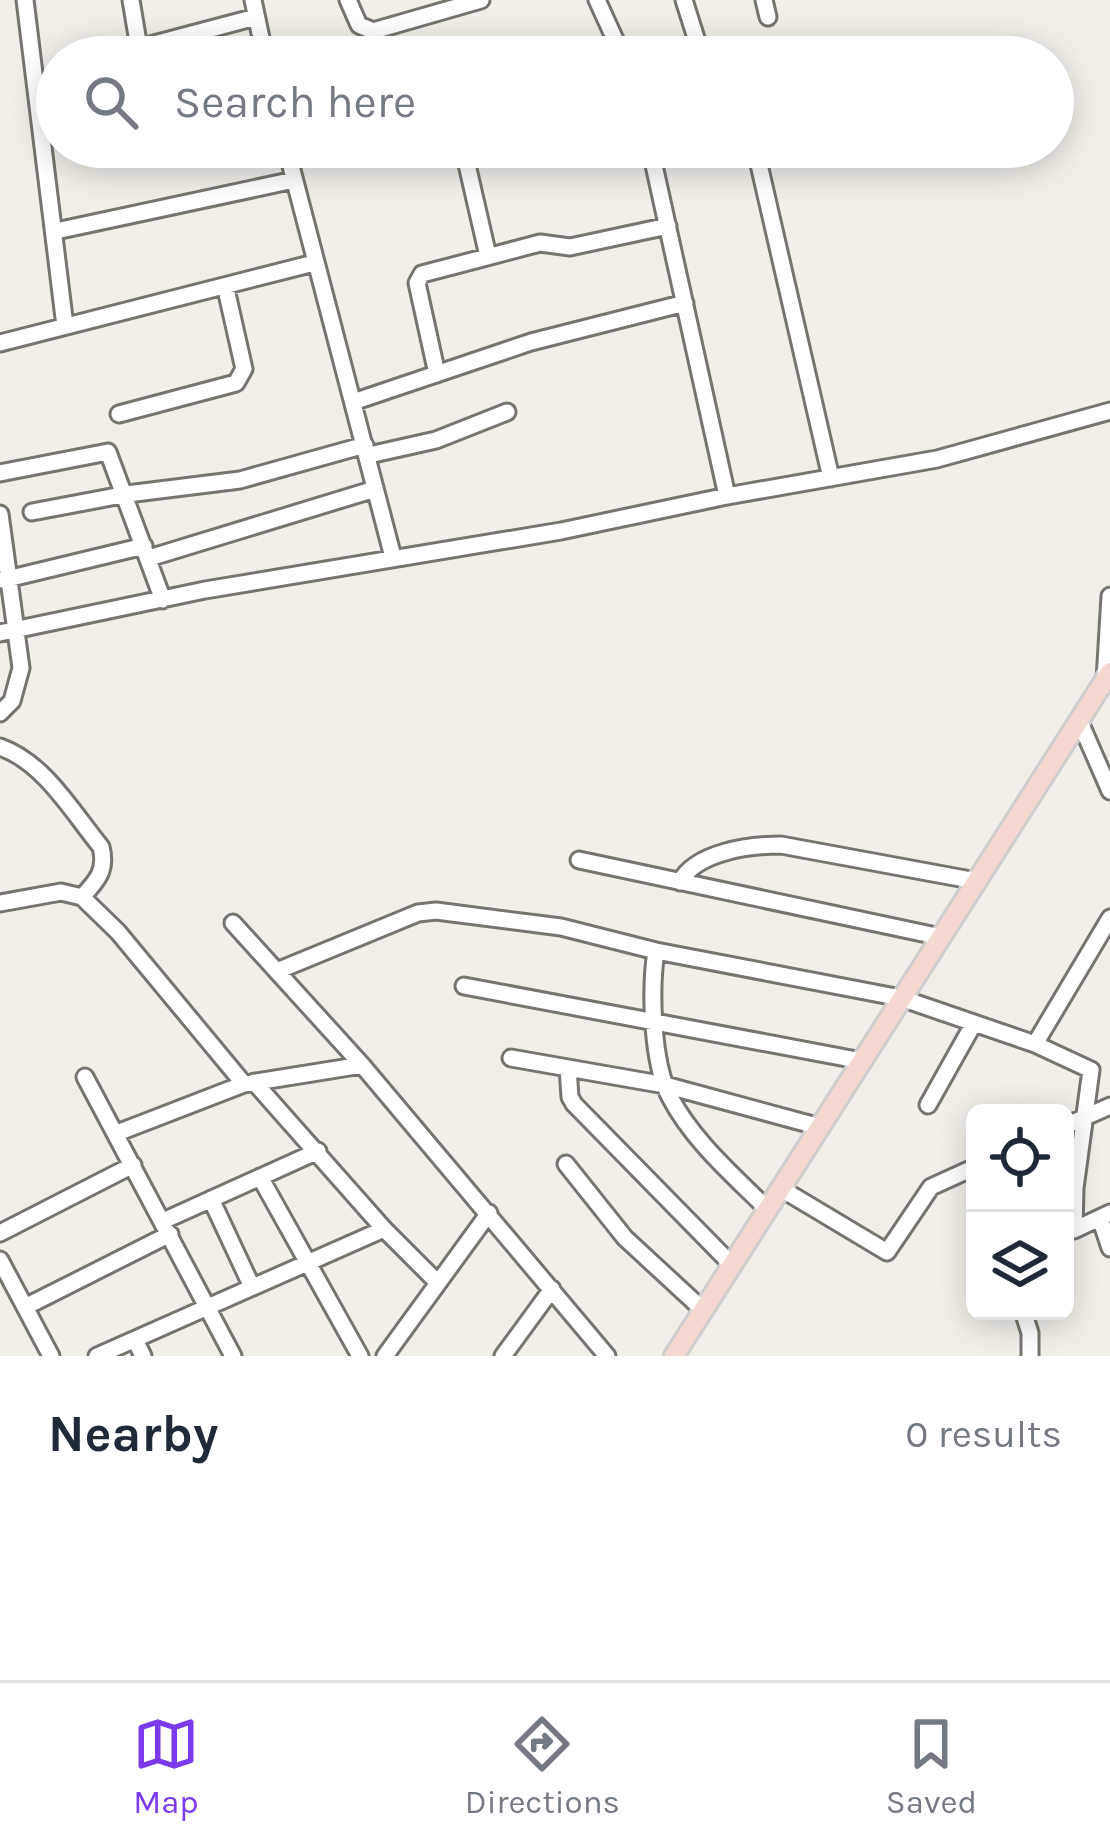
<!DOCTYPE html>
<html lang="en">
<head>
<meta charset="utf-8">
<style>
	body { margin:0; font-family:Karla,sans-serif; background:#f2f2f3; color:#1f2937 }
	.controls { position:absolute; right:36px; bottom:36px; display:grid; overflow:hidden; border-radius:18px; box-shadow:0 6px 30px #0003 }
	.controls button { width:108px; height:108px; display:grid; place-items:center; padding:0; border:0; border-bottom:3px solid #e0e1e3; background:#fff; color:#1f2937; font:60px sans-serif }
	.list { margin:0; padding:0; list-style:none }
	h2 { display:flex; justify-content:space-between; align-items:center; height:156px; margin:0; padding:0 48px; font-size:51px }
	h2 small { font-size:39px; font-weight:400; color:#747a83 }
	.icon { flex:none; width:66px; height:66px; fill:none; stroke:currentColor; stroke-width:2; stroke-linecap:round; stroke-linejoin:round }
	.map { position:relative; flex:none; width:1110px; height:1356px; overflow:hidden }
	.search { position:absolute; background:#fff; box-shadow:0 6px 30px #0003; left:36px; right:36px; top:36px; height:132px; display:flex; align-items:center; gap:30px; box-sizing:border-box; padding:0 42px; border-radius:66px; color:#747a83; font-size:45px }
	.sheet { height:324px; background:#fff }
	nav { display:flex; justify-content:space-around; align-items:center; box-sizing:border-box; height:168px; border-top:3px solid #e0e1e3; background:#fff; font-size:33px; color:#747a83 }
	nav a { display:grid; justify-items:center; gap:6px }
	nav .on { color:#7c3aed }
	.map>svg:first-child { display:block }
</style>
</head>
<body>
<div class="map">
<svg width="1110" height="1356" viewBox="0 0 1110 1356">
	<rect width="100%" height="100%" fill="#f1efe8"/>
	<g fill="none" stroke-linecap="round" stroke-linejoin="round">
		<defs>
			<path id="minor" d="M25,0L65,326
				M131,0L140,54
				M253,0L265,57
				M348,0L359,25L373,31L481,0
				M597,0L623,57
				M684,0L702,57
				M764,0L768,17
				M139,48L256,17
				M286,147L393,557
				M463,147L488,256
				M650,147L727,496
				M755,147L831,478
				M56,231L294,180
				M0,343L314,263
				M437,374L417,283L422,274L540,243L570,247L668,226
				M353,402L531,342L685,303
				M119,414L236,383L244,369L226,289
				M369,455L436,440L507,412
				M0,473L108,452L163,600
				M32,512L127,494L240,480L365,445
				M0,514L21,668L12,701L0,713
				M149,558L375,489
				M3,580L144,546
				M0,633L205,590L561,531L727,496L937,459L1110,411
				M1105,680L1110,596
				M1079,720L1110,791
				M0,747C44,762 73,813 101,847C107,870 97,881 82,897L118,932L244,1084L362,1065
				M579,860L941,937
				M680,882C696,852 749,845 781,845L976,881
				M0,903L61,892L82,897
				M1110,918L1035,1044L1091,1070L1075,1188L1074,1230L1110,1213
				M233,923L362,1065L607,1356
				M656,951C650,990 652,1063 670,1097C693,1141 733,1175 767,1209
				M277,971L418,913L436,911L561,927L656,951L901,998L1035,1044
				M464,986L862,1061
				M511,1058L665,1085L820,1127
				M568,1068L570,1097L574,1104L732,1265
				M85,1077L233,1356
				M254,1082L384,1229L438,1283
				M928,1105L974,1023
				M1065,1126L1110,1106
				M117,1133L244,1084
				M566,1164L625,1238L703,1310
				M260,1177L360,1356
				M780,1188L887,1252L931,1187L975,1167
				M211,1199L252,1287
				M1100,1218L1110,1248
				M163,1221L318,1151
				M0,1233L133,1165
				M0,1260L51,1356
				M25,1307L170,1234
				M1023,1311L1030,1333V1356
				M135,1340L143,1356
				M97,1356L384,1229
				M385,1356L489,1213
				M503,1356L552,1289"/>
			<path id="major" d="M674,1356L1110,672"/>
		</defs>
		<!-- minor casing -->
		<use href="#minor" stroke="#76746e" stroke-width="21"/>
		<!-- major casing -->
		<use href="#major" stroke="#cfcece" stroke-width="24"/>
		<!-- minor -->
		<use href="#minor" stroke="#fff" stroke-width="15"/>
		<!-- major -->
		<use href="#major" stroke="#f5d9d1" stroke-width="18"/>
	</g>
</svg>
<div class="controls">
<button><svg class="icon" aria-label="locate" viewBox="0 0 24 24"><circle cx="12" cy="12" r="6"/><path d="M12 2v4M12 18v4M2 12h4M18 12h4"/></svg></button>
<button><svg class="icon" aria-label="layers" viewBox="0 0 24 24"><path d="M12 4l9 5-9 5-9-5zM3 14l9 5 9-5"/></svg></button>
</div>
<div class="search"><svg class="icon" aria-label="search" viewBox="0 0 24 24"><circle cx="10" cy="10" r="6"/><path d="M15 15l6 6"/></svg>Search here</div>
</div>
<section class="sheet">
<h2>Nearby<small>0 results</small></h2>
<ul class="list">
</ul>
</section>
<nav>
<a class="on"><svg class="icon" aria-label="map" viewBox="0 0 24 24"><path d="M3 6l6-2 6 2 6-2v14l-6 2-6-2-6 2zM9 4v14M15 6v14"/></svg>Map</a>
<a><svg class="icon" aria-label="directions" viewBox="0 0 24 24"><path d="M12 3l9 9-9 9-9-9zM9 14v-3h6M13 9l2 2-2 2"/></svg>Directions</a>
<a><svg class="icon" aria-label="saved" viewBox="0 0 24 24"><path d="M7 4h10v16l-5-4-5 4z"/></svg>Saved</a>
</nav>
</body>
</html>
